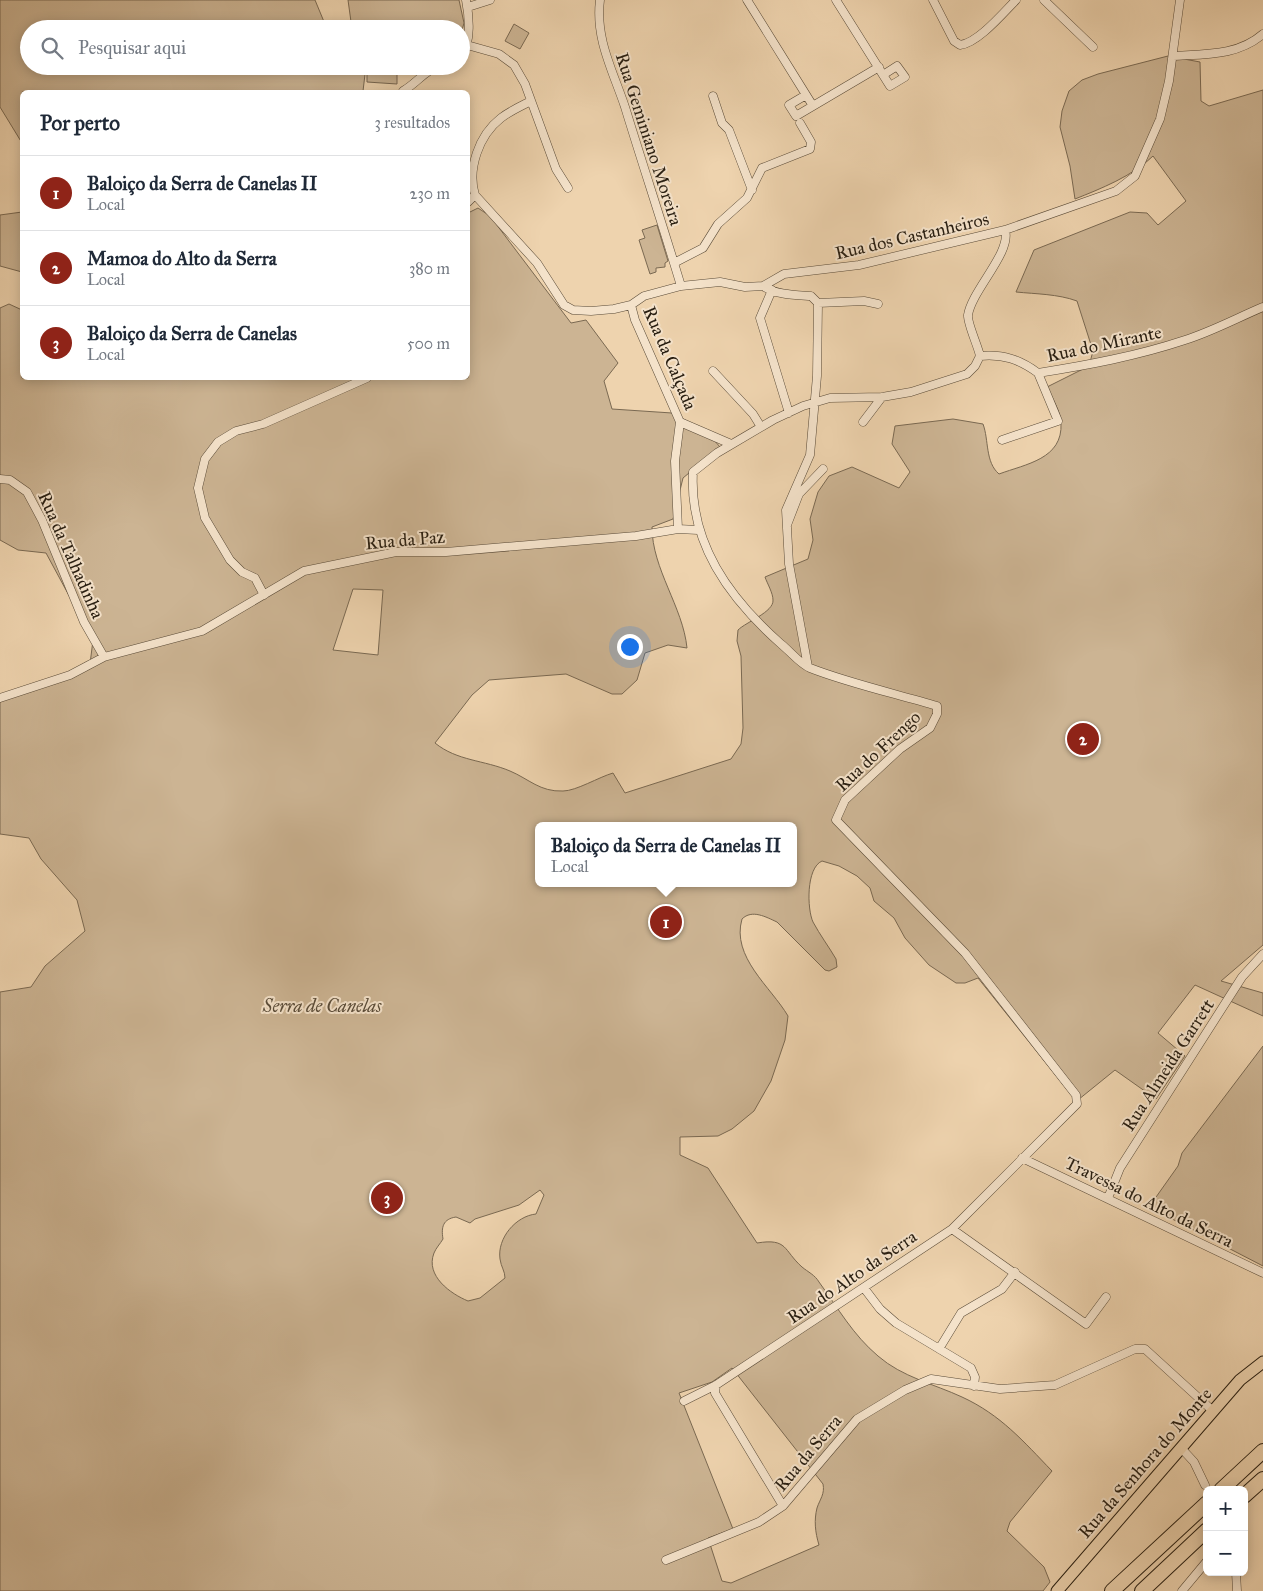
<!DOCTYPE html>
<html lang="pt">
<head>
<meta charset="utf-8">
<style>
	body { margin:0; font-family:"IM FELL Great Primer",serif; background:#f6f6f7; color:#1f2937 }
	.controls { position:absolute; right:15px; bottom:15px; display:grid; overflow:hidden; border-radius:8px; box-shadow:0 2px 12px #0003 }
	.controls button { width:45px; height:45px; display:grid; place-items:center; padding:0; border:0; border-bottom:1px solid #e0e1e3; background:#fff; color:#1f2937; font:25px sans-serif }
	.you { position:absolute; left:629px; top:646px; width:18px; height:18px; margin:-12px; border:4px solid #fff; border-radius:50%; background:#1a73e8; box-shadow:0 0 0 8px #1a73e833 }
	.badge { display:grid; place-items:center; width:32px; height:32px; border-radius:50%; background:#8f2418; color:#fff; font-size:16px; font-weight:700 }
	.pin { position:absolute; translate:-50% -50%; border:2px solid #fff; box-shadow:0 1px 5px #0006 }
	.popup { position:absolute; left:535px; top:822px; width:262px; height:65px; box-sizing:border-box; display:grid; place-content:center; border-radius:8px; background:#fff; filter:drop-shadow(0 1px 4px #0005); font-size:16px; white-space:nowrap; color:#747a83 }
	.popup b { font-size:19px; color:#1f2937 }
	.popup::after { content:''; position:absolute; left:50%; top:100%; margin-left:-10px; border:10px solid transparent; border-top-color:#fff }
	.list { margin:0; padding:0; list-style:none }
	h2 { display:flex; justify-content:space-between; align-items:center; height:65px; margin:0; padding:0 20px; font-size:21px }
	h2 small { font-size:16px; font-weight:400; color:#747a83 }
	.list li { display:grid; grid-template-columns:32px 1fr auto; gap:15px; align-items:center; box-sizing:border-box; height:75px; padding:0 20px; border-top:1px solid #e0e1e3 }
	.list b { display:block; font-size:19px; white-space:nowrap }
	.list p { margin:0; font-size:16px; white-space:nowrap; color:#747a83 }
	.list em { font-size:16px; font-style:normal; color:#747a83 }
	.icon { flex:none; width:28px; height:28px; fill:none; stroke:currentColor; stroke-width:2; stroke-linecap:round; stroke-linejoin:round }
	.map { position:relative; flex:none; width:1263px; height:1591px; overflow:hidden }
	.search { position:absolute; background:#fff; box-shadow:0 2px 12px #0003; left:20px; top:20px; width:450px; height:55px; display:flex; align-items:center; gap:12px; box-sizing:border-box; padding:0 18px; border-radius:28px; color:#747a83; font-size:19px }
	.panel { position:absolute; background:#fff; box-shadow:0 2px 12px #0003; left:20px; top:90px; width:450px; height:290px; border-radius:8px }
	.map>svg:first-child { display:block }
</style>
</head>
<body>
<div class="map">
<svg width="1263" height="1591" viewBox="0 0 1263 1591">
	<rect width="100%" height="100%" fill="#eed3ae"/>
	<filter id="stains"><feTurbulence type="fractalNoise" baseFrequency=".004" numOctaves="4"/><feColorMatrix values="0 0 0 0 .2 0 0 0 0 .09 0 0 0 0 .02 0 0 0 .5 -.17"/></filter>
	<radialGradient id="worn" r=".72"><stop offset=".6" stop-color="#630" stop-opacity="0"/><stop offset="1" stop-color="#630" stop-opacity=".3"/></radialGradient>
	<!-- green -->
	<path fill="#ccb493" stroke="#7a6952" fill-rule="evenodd" d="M0,0H315L327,29H29V66H366L363,91L22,92V143L0,107Z
		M348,0H459L464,23L461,34V29H352Z
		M514,24L529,33L520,49L505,41Z
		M1168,56L1200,62L1201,101L1209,106L1263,90V945L1221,981L1263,993V1016L1195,985L1158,1033L1185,1056L1156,1099L1115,1070L1073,1104V1097L978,978L965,983H956L929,965L905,938L894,918L874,901L870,888L857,876L839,866L822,861C806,868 807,909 813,922C820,935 829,947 836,959L837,967L829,971L825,970L777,922C766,917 752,909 742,919C731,957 771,987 788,1016L785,1040L771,1081L754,1111L732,1129L718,1136L680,1137V1155L708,1168L757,1243C788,1238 783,1250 802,1267C808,1272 815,1275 819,1282C838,1308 853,1335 878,1356C902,1377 934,1384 962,1397C1001,1415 1023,1441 1052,1471L1010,1522L1007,1531L1044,1567L1050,1582L1043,1591H0V992L31,987L45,966L85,931L77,900L41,859L29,838L0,834V698L90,664L93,640L46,553L18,550L0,540V308L9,304L22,310V378H468V213L478,208L490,216L571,323L586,320L618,363L604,381L612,409L672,413L707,432L720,447L683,478L673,519L652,527C652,569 683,607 687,648L668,645L645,653L637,680L622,694H612L566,674L489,680L472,695L435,743C457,761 484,760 510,771C529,779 540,792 563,791C576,791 599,777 613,773L625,793L731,759L741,744L743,728L741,656L737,641L738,630C746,622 774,612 773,600C773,593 767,583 765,577L808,559L813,540L810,519L818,492L829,476L852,467L899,488L910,472L892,444L895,426L953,419L983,424C989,440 985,462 999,474C1026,464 1063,459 1061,423C1061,412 1052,398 1047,387L1089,366L1093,351L1077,301C1058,294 1036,294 1016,292L1034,250L1130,212L1147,213L1158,225L1186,201L1153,156C1133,176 1100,189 1075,199L1070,166L1060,127L1062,111L1069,91L1082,80L1098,74ZM353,589L383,590L378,655L333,650ZM538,826H794V883H538ZM540,1190L544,1195L536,1214C516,1216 497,1238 500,1259C501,1267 505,1271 505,1278L480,1298L468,1301C451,1294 425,1276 434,1253C436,1248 440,1244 443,1239C441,1227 443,1219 456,1217L470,1223L475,1219L519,1205ZM732,1368L823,1484C825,1494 820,1499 817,1508C814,1520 815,1532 819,1545L731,1583L722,1581L708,1538L733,1529L679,1393L712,1382Z
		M367,66H397V84L367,82Z
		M22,212V272L0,266V215Z
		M657,225L668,261L665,263V267L656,268V272L650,274L639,240L645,238L642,230Z
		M1263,1046V1266L1149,1207L1178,1166L1182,1153Z"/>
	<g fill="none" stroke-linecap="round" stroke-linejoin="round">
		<defs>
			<path id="minor" d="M600,0C595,39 613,71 625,107C643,166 663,226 681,286
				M747,0L813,106
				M836,0L890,86L905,77L897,66L883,75
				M933,0L954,41L960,45C978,43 1003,13 1016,0
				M1044,0L1093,47
				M468,7L490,0
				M467,45L499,54L514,65L525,84L556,169L568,188
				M461,55C472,43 469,15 466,0
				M1173,56C1205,54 1238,56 1263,34
				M403,91C417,83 424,71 439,66
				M806,95L789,105L796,116L879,67
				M713,96L722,123L729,130L752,190
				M531,101C521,106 510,111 501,118C479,135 467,169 475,195L537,263L564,305L573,310L591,311L614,309L631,305L644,296L681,286L720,282L745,287L763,286L784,274L859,265L1005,230L1116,191L1135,176L1160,119L1169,81L1180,0
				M468,202L475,195
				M674,263L703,248L718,224L747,198L762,168L810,149L811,142L800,123
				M763,286C776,295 796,295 811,296L818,303L817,376L810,455L786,510L789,564L808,667
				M772,290L760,318L789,413
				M818,303L864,301L878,304
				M631,305L635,320L680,422L731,444
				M980,356C1003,354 1019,359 1038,373C1088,365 1137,356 1185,340C1211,332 1237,318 1263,307
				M713,371L753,414L761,427
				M863,422L882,397
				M1002,440L1058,421L1038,373
				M0,479L10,480L27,492L42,520L84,622L104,657
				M787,525L799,494L823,469
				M678,529L675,461L680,422
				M264,595L255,578L242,572L230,560L205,518L198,488L205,459L218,442L236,431L263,424L367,378
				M0,698L70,675L104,657L202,631L304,571L396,552H446L636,536L678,529L698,530
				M1022,1158L1263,1273
				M1108,1198L1120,1168L1242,977L1263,954
				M952,1229L1086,1324L1106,1297
				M864,1288L880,1309L896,1323L971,1368L975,1377L974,1386
				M939,1349L961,1313L1002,1289L1015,1272
				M716,1385L715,1393L783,1506
				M684,1401L716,1385L952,1229L1077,1104L1076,1095L965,953L836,820L845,800L900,749L930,728L937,714V706C897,694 848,683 810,668C800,664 790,651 781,644C729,598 689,543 693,472L717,453L773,420L803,406L830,398L882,397L911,392L967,374L975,366L980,356C978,346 967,323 968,315C972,290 1012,252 1005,230
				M1182,1449L1194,1462L1205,1485
				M666,1560L759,1522L783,1506L857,1419L905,1390L931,1379L1000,1389L1055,1385L1135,1349H1145L1213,1411
				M1236,1572L1237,1591
				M1182,1591L1207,1561"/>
			<path id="primary" d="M1057,1591L1240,1380L1263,1362"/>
			<path id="motorway" d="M1221,1490L1263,1451
				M1244,1496L1263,1479
				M1112,1591L1207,1503
				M1142,1591L1207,1530"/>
		</defs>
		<!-- minor casing -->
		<use href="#minor" stroke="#5a4b38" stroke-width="9"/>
		<!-- primary casing -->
		<use href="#primary" stroke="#281e11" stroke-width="13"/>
		<!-- motorway casing -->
		<use href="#motorway" stroke="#281e11" stroke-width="16"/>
		<!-- minor -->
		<use href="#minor" stroke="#f4e2ca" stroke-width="8"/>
		<!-- primary -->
		<use href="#primary" stroke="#eed3ae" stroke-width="11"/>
		<!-- motorway -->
		<use href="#motorway" stroke="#eed3ae" stroke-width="14"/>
	</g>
	<g text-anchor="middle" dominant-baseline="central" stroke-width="4" stroke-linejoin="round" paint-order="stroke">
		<!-- street labels -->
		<g font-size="18" fill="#281e11" stroke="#f4e2ca">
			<text transform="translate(649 139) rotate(72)">Rua Geminiano Moreira</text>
			<text transform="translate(912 236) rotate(-13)">Rua dos Castanheiros</text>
			<text transform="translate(1104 344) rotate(-12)">Rua do Mirante</text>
			<text transform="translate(670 358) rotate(67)">Rua da Calçada</text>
			<text transform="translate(405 540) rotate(-5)">Rua da Paz</text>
			<text transform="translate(71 555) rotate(66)">Rua da Talhadinha</text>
			<text transform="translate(878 751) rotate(-43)">Rua do Frengo</text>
			<text transform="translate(1168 1065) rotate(-57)">Rua Almeida Garrett</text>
			<text transform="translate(1149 1202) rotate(26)">Travessa do Alto da Serra</text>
			<text transform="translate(852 1277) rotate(-34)">Rua do Alto da Serra</text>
			<text transform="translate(808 1453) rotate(-50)">Rua da Serra</text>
			<text transform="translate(1145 1463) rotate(-49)">Rua da Senhora do Monte</text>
		</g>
		<!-- park labels -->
		<g font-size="18" font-style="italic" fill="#594b38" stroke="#f4e2ca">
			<text x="322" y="1006">Serra de Canelas</text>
		</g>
	</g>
	<rect width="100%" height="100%" filter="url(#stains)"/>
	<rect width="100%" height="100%" fill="url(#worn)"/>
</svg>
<div class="controls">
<button>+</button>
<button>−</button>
</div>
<div class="you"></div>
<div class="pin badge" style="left:666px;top:922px">1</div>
<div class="popup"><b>Baloiço da Serra de Canelas II</b>Local</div>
<div class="pin badge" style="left:1083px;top:739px">2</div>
<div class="pin badge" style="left:387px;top:1198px">3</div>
<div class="search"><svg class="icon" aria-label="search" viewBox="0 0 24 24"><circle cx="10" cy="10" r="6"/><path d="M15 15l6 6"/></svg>Pesquisar aqui</div>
<section class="panel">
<h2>Por perto<small>3 resultados</small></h2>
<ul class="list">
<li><span class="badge">1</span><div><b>Baloiço da Serra de Canelas II</b><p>Local</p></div><em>230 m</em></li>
<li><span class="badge">2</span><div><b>Mamoa do Alto da Serra</b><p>Local</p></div><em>380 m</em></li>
<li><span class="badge">3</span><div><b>Baloiço da Serra de Canelas</b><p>Local</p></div><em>500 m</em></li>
</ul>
</section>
</div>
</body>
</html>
